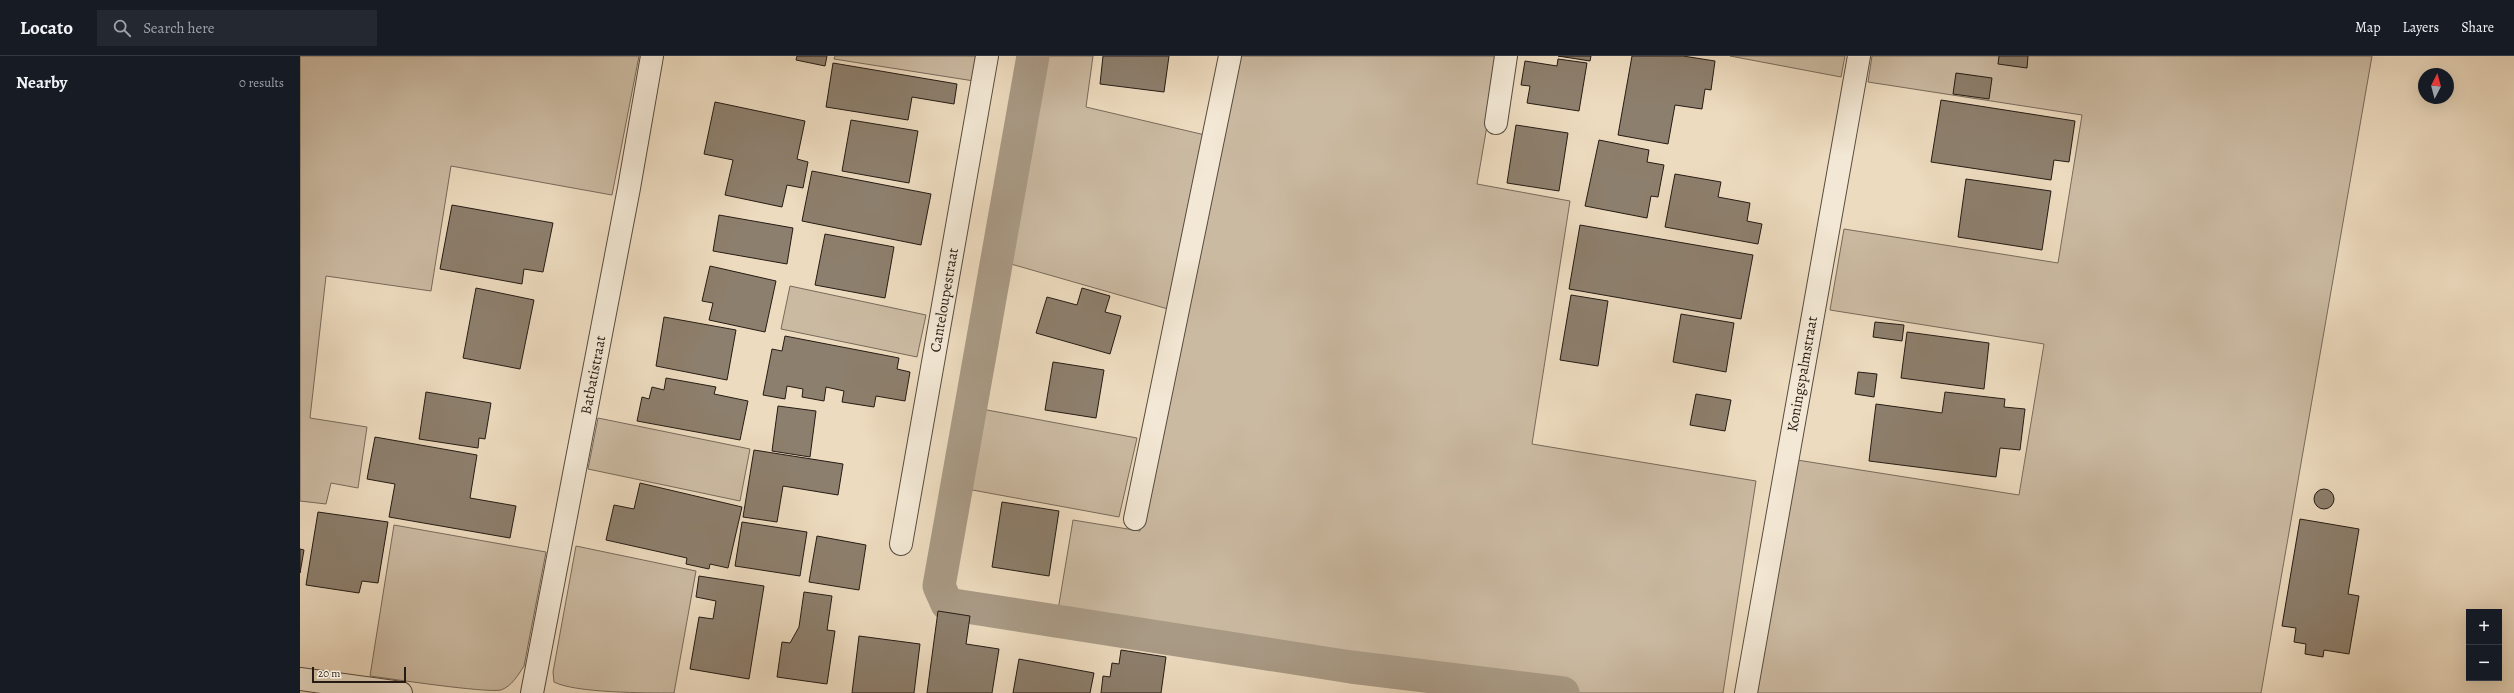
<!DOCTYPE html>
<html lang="en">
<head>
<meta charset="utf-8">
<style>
	body { margin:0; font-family:Alegreya,serif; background:#242831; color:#f1f3f6 }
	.controls { position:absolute; right:12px; bottom:12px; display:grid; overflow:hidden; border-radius:0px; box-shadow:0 4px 16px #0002 }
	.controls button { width:36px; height:36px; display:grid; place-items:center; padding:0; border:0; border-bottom:1px solid #363941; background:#171b24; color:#f1f3f6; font:20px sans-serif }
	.compass { position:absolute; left:2118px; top:12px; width:36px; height:36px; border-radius:50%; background:#171b24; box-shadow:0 4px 16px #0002; rotate:6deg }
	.scale { position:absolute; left:12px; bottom:10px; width:94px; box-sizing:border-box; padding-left:4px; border:2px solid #251b14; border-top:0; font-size:11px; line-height:14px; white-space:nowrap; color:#251b14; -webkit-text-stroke:3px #f3e8d5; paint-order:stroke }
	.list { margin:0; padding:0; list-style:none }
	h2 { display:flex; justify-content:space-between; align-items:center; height:52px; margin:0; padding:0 16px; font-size:17px }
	h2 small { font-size:13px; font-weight:400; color:#9ea1a6 }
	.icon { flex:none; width:22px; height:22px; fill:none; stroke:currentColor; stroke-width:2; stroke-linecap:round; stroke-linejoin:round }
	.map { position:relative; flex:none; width:2214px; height:637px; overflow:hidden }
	header { display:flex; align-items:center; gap:24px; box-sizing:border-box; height:56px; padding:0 20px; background:#171b24; border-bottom:1px solid #363941 }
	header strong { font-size:19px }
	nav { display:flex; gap:22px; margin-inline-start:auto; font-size:14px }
	.search { width:280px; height:36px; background:#242831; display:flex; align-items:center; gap:10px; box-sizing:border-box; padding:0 14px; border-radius:0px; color:#9ea1a6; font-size:15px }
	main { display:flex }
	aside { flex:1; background:#171b24 }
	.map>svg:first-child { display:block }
</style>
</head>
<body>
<header>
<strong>Locato</strong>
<div class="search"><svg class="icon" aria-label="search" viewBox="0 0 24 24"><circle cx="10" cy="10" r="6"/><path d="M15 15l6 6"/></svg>Search here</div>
<nav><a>Map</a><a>Layers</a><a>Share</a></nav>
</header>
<main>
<aside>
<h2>Nearby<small>0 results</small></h2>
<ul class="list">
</ul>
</aside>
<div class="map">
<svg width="2214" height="637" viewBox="0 0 2214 637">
	<rect width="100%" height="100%" fill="#eddbbf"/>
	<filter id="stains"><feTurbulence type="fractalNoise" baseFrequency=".005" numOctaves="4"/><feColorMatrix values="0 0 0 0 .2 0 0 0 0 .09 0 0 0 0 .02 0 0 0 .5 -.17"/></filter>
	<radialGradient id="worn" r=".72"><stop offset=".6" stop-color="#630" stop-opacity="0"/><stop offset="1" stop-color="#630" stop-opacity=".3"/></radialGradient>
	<!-- green -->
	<path fill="#cbbaa2" stroke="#786a5b" d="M0,0H339L312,139L151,110L131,235L26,220L10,362L67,371L58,432L31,427L26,448L0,445Z
		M535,0H678L674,25L534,3Z
		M733,0H793L786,51L905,79L868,253L697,204Z
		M940,0H1199L1177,128L1270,145L1232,388L1456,425L1423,637H1263L1051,611L756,566L773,464L840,475Z
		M1430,0H1545L1541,21Z
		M1572,0H2072L1961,637H1457L1497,404L1719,439L1744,288L1530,254L1544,173L1758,207L1782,59L1568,26Z
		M490,230L626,259L617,301L481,273Z
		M671,351L837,382L819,461L656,431Z
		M298,362L450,393L440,445L288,413Z
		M94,469L246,496L224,610C218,619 212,630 201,634C184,637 93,623 70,620Z
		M276,490L396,515L374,637C346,637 275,637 254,626L253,616Z"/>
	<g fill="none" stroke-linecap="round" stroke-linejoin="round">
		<!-- canal -->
		<path stroke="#a99a85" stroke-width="33" d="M733,0L639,530L647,548L1051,611L1263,637"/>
	</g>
	<!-- building -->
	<path fill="#8d7f6d" stroke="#251b14" d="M497,0H527L525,10L496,4Z
		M803,0H869L864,36L800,28Z
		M1258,0H1291L1290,5Z
		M1332,0H1383L1415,5L1411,34L1405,33L1402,53L1375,49L1368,88L1318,79Z
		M1699,0H1728L1727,12L1698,8Z
		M1258,3L1287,7L1279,55L1227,47L1230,30L1221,29L1225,5L1257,10Z
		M533,7L657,28L654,48L612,41L608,64L526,51Z
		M1656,17L1692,22L1689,43L1653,38Z
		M1641,44L1775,65L1769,106L1754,104L1751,124L1631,106Z
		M415,46L505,65L497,103L508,106L503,132L487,129L482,151L425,139L433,104L404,98Z
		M551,64L618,75L609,127L542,115Z
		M1216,69L1268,77L1259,135L1207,127Z
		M1299,84L1349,94L1347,106L1364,109L1358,141L1351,140L1347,162L1285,150Z
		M512,115L631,138L621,189L502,165Z
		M1375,118L1421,126L1418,141L1450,147L1447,165L1462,168L1458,188L1365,171Z
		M1666,123L1751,135L1742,194L1658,181Z
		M152,149L253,167L243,216L224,213L222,228L140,213Z
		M419,159L493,172L487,208L413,195Z
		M1280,169L1453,199L1441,263L1269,233Z
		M525,178L594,191L585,242L515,229Z
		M410,210L476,225L465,276L409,264L413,247L402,245Z
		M176,232L234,244L220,313L163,302Z
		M782,232L810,240L805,256L821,260L810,298L736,277L747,241L777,249Z
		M1271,239L1308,245L1298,310L1260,304Z
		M1381,258L1434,267L1426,316L1373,306Z
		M364,261L436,274L427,324L356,310Z
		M1575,266L1604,269L1602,285L1573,281Z
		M1607,276L1689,287L1684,333L1601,322Z
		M485,280L599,302L597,313L610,316L605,345L576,340L574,351L542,346L544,335L526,331L524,345L502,341L503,333L487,330L485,343L463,339L472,293L482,295Z
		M753,306L804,314L796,362L745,354Z
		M1558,316L1577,318L1574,341L1555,338Z
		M366,322L416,331L414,338L448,345L440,384L337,365L342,341L349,343L352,331L364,334Z
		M126,336L191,347L185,383L179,382L178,392L119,383Z
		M1645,336L1705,343L1704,351L1725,353L1720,394L1700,392L1696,421L1569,405L1576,348L1642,357Z
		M1396,338L1431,344L1425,375L1390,369Z
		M478,350L516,355L510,401L472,395Z
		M75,381L177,399L170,442L216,450L210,482L89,461L95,428L67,423Z
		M454,394L543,408L538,439L483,430L477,466L443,461Z
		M340,427L442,451L428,512L410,508L409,513L386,508L387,502L306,484L314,449L334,453Z
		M2014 443a10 10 0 1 1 20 0a10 10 0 1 1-20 0Z
		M702,446L759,455L749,520L692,511Z
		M18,456L88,466L78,527L62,525L59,537L6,529Z
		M2000,463L2059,473L2048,538L2059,540L2049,598L2024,594L2023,601L2005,598L2006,588L1994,586L1996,572L1982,570Z
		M442,466L507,476L500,520L435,510Z
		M517,480L566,489L559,534L509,526Z
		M0,493L4,494L0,517Z
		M399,520L464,530L449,623L390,613L399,561L413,563L416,545L396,541Z
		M504,536L532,540L527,574L535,575L527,628L477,621L482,586L490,587L499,571Z
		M638,555L670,560L666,588L699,593L692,637H627Z
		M559,580L620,588L614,637H552Z
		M821,594L866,601L861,637H801L803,620L810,621L812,607L819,608Z
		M719,603L794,617L790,637H713Z"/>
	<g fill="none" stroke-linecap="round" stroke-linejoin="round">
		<defs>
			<path id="minor" d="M1196,67L1206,0
				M835,463L930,0
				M601,488L687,0
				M0,623L101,637
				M232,637L329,132L352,0
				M1446,637L1559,0"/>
		</defs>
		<!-- minor casing -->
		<use href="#minor" stroke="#574b3f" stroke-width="24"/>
		<!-- minor -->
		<use href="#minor" stroke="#f3e8d5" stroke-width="22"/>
	</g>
	<g text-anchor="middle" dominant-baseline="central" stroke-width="3.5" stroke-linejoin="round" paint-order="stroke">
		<!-- street labels -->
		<g font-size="15" fill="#251b14" stroke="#f3e8d5">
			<text transform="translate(644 244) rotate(-80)">Canteloupestraat</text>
			<text transform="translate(1502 318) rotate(-80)">Koningspalmstraat</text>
			<text transform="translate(293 319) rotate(-79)">Batbatistraat</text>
		</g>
	</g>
	<rect width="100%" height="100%" filter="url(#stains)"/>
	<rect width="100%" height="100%" fill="url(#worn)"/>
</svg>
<div class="controls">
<button>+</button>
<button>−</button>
</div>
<svg class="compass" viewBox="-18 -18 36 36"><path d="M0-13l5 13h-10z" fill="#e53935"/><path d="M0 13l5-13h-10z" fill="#9ea1a6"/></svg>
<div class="scale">20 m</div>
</div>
</main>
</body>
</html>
